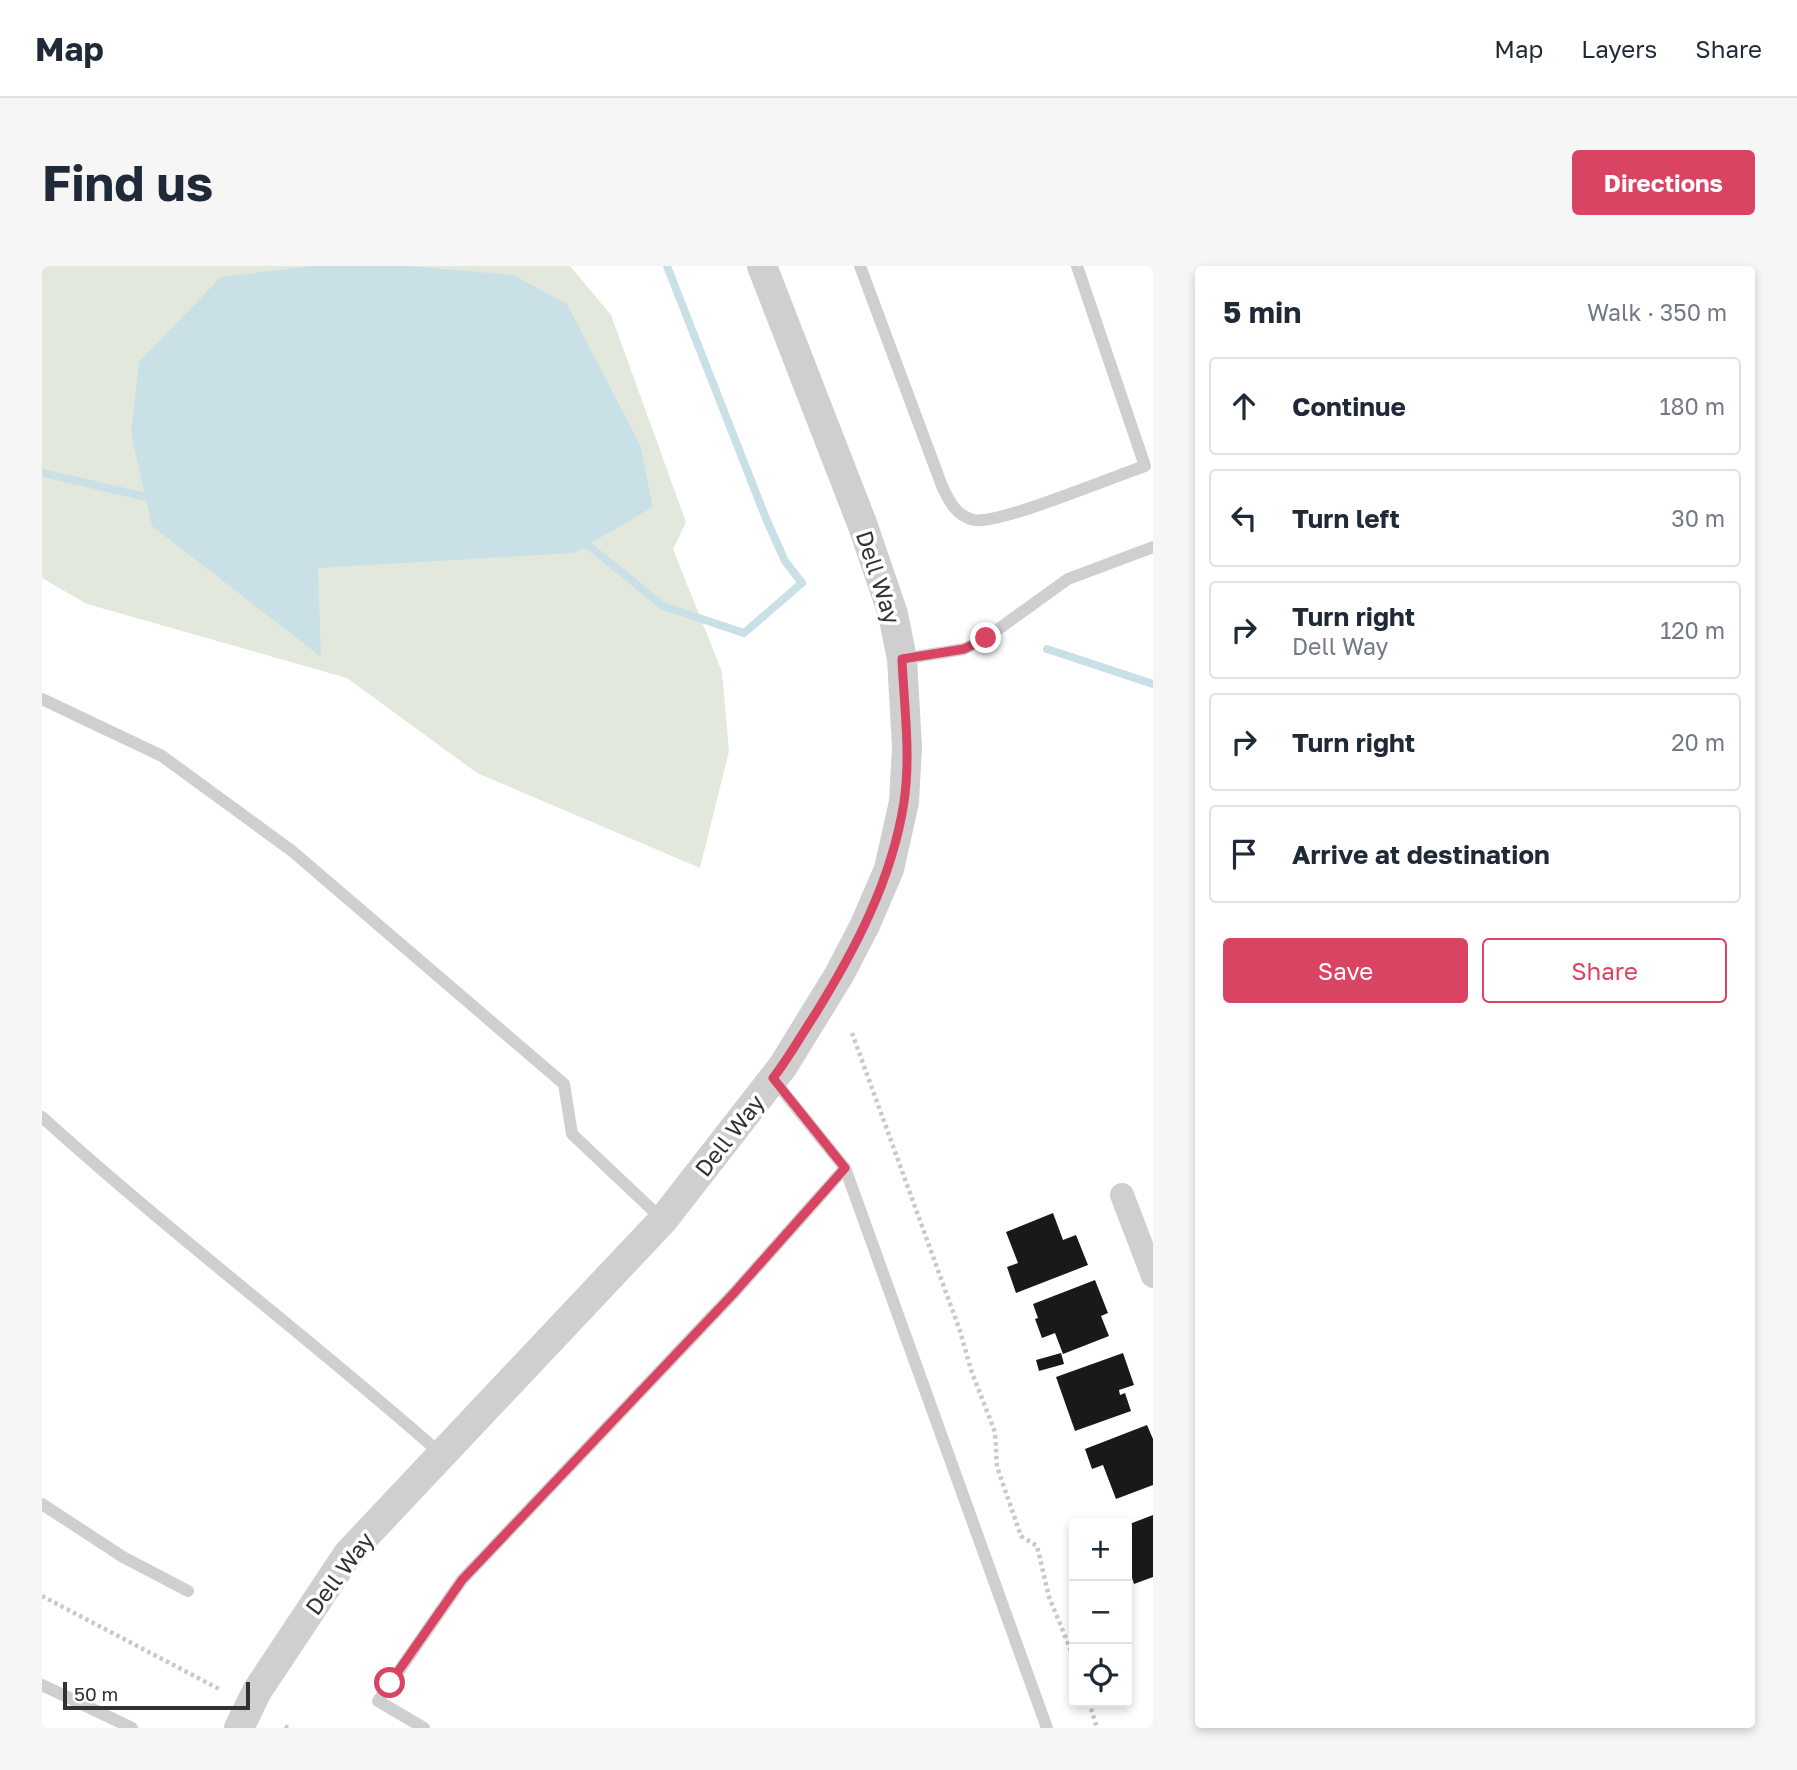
<!DOCTYPE html>
<html lang="en">
<head>
<meta charset="utf-8">
<style>
	body { margin:0; font-family:"Golos Text",sans-serif; background:#f6f6f7; color:#1f2937 }
	.controls { position:absolute; right:21px; bottom:21px; display:grid; overflow:hidden; border-radius:7px; box-shadow:0 4px 10px #0003 }
	.controls button { width:63px; height:63px; display:grid; place-items:center; padding:0; border:0; border-bottom:2px solid #e0e1e3; background:#fff; color:#1f2937; font:35px sans-serif }
	.scale { position:absolute; left:21px; bottom:18px; width:187px; box-sizing:border-box; padding-left:7px; border:4px solid #323232; border-top:0; font-size:19px; line-height:24px; white-space:nowrap; color:#323232; -webkit-text-stroke:5px #fff; paint-order:stroke }
	.stop { position:absolute; width:21px; height:21px; margin:-16px; border:5px solid #d94462; border-radius:50%; background:#fff }
	.stop.end { background:#d94462; border-color:#fff; box-shadow:0 2px 7px #0008 }
	.list { margin:0; padding:0; list-style:none }
	h2 { display:flex; justify-content:space-between; align-items:center; height:91px; margin:0; padding:0 28px; font-size:30px }
	h2 small { font-size:23px; font-weight:400; color:#747a83 }
	.list li { display:grid; grid-template-columns:46px 1fr auto; gap:21px; align-items:center; box-sizing:border-box; height:98px; margin:0 14px 14px; padding:0 14px; border:2px solid #e0e1e3; border-radius:7px }
	.list b { display:block; font-size:26px; white-space:nowrap }
	.list p { margin:0; font-size:23px; white-space:nowrap; color:#747a83 }
	.list em { font-size:23px; font-style:normal; color:#747a83 }
	.actions { display:flex; gap:14px; padding:21px 28px }
	.actions a { flex:1; padding:16px 0; border:2px solid #d94462; border-radius:7px; text-align:center; font-size:24px; color:#d94462 }
	.actions .main { background:#d94462; color:#fff }
	.icon { flex:none; width:38px; height:38px; fill:none; stroke:currentColor; stroke-width:2; stroke-linecap:round; stroke-linejoin:round }
	.map { position:relative; flex:none; width:1111px; height:1462px; overflow:hidden; border-radius:7px }
	header { display:flex; align-items:center; gap:42px; box-sizing:border-box; height:98px; padding:0 35px; background:#fff; border-bottom:2px solid #e0e1e3 }
	header strong { font-size:33px }
	nav { display:flex; gap:38px; margin-inline-start:auto; font-size:24px }
	.intro { display:flex; align-items:center; justify-content:space-between; box-sizing:border-box; height:168px; padding:0 42px }
	h1 { margin:0; font-size:49px }
	.button { padding:18px 32px; border-radius:7px; background:#d94462; color:#fff; font-size:24px; font-weight:700 }
	main { display:flex; gap:42px; padding:0 42px }
	aside { flex:1; background:#fff; border-radius:7px; box-shadow:0 4px 10px #0003 }
	.map>svg:first-child { display:block }
</style>
</head>
<body>
<header>
<strong>Map</strong>
<nav><a>Map</a><a>Layers</a><a>Share</a></nav>
</header>
<div class="intro"><h1>Find us</h1><a class="button">Directions</a></div>
<main>
<div class="map">
<svg width="1111" height="1462" viewBox="0 0 1111 1462">
	<rect width="100%" height="100%" fill="#fff"/>
	<!-- green -->
	<path fill="#e3e8dc" d="M0,0H528L569,49L644,256L631,283L680,406L687,485L658,602L435,507L305,412L45,338L0,312Z"/>
	<!-- water -->
	<path fill="#cae0e7" d="M271,0H366L471,9L525,38L598,179L611,241L532,287L276,302L279,391L110,260L89,167L97,96L179,11Z"/>
	<g fill="none" stroke-linecap="round" stroke-linejoin="round">
		<!-- stream -->
		<path stroke="#cae0e7" stroke-width="8" d="M0,207L113,233
			M537,278L546,279L621,340L702,367L760,317L743,295L725,255L625,0
			M1005,383L1111,418"/>
	</g>
	<!-- building -->
	<path fill="#191919" d="M1011,947L1021,974L1034,969L1046,999L974,1027L965,1001L976,997L964,966Z
		M1053,1014L1066,1047L1059,1050L1067,1070L1021,1088L1013,1067L1000,1072L993,1053L996,1052L991,1038Z
		M1019,1087L1022,1098L997,1105L994,1094Z
		M1081,1087L1092,1119L1077,1124L1078,1129L1083,1127L1089,1145L1033,1165L1014,1111Z
		M1105,1159L1111,1173V1219L1074,1233L1061,1199L1050,1203L1043,1183Z
		M1111,1249V1311L1092,1318L1085,1296V1259Z"/>
	<g fill="none" stroke-linecap="round" stroke-linejoin="round">
		<!-- path -->
		<path stroke="#c9c9c9" stroke-width="4.5" stroke-dasharray="3.5 3.5" stroke-linecap="butt" d="M810,767L918,1065L929,1104L953,1166L955,1201L979,1270L995,1280L1007,1331L1032,1392
			M0,1330L179,1424
			M1047,1436L1055,1462
			M243,1460L246,1462"/>
		<!-- service -->
		<path stroke="#cfcfcf" stroke-width="12" d="M818,0L900,220C907,235 914,250 932,254C956,259 1073,210 1103,200L1035,0
			M860,393L922,383L944,372L1026,313L1111,281
			M0,433L120,490L250,585L522,818L530,868L621,954
			M731,813L803,902
			M0,851C129,968 269,1073 399,1188
			M0,1238L81,1291L146,1325
			M0,1419L90,1462
			M382,1462L336,1435L420,1314L691,1028L803,902L1005,1462"/>
		<!-- minor -->
		<path stroke="#cfcfcf" stroke-width="24" d="M1080,929L1111,1010"/>
		<!-- tertiary -->
		<path stroke="#cfcfcf" stroke-width="30" d="M197,1462L215,1425L306,1288L621,954L741,800L797,709L823,659L847,603L862,536L865,481L860,393L851,348L821,260L720,0"/>
	</g>
	<g fill="none" stroke-linecap="round" stroke-linejoin="round">
		<!-- route -->
		<path stroke="#d94462" stroke-width="9" d="M348,1417L420,1314L691,1028L803,902L731,812C746,793 758,771 772,750C813,684 850,614 862,536C869,489 862,440 860,393L922,383L944,372"/>
	</g>
	<g text-anchor="middle" dominant-baseline="central" stroke-width="7" stroke-linejoin="round" paint-order="stroke">
		<!-- street labels -->
		<g font-size="23" fill="#323232" stroke="#fff">
			<text transform="translate(837 311) rotate(72)">Dell Way</text>
			<text transform="translate(687 869) rotate(-52)">Dell Way</text>
			<text transform="translate(297 1307) rotate(-53)">Dell Way</text>
		</g>
	</g>
</svg>
<div class="controls">
<button>+</button>
<button>−</button>
<button><svg class="icon" aria-label="locate" viewBox="0 0 24 24"><circle cx="12" cy="12" r="6"/><path d="M12 2v4M12 18v4M2 12h4M18 12h4"/></svg></button>
</div>
<div class="scale">50 m</div>
<div class="stop" style="left:348px;top:1417px"></div>
<div class="stop end" style="left:944px;top:372px"></div>
</div>
<aside>
<h2>5 min<small>Walk · 350 m</small></h2>
<ul class="list">
<li><svg class="icon" aria-label="ahead" viewBox="0 0 24 24"><path d="M12 20V5M6 11l6-6 6 6"/></svg><div><b>Continue</b></div><em>180 m</em></li>
<li><svg class="icon" aria-label="left" viewBox="0 0 24 24"><path d="M17 20v-9H6M10 6l-5 5 5 5"/></svg><div><b>Turn left</b></div><em>30 m</em></li>
<li><svg class="icon" aria-label="right" viewBox="0 0 24 24"><path d="M7 20v-9h11M14 6l5 5-5 5"/></svg><div><b>Turn right</b><p>Dell Way</p></div><em>120 m</em></li>
<li><svg class="icon" aria-label="right" viewBox="0 0 24 24"><path d="M7 20v-9h11M14 6l5 5-5 5"/></svg><div><b>Turn right</b></div><em>20 m</em></li>
<li><svg class="icon" aria-label="arrive" viewBox="0 0 24 24"><path d="M6 21V4h12l-3 4 3 4H6"/></svg><div><b>Arrive at destination</b></div></li>
</ul>
<div class="actions"><a class="main">Save</a><a>Share</a></div>
</aside>
</main>
</body>
</html>
